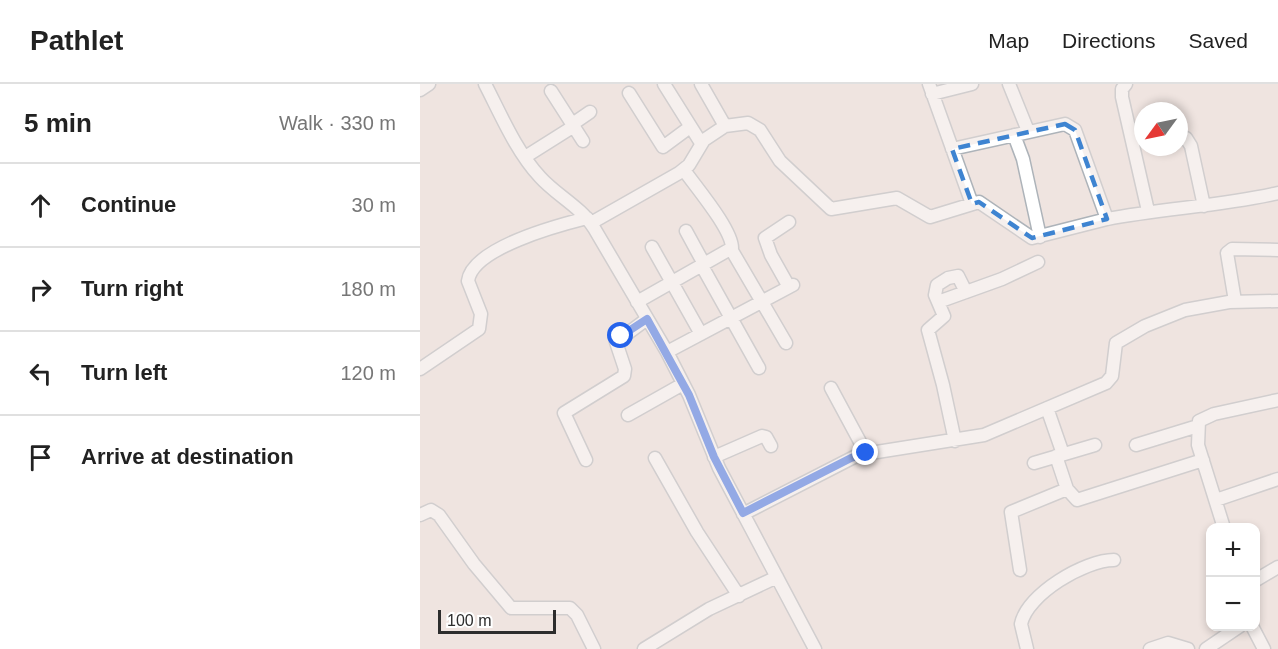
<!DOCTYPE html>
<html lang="en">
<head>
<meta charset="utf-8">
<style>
	body { margin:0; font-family:Helvetica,sans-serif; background:#f6f6f6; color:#222 }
	.controls { position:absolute; right:18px; bottom:18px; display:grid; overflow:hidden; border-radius:12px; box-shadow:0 3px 9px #0003 }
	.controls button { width:54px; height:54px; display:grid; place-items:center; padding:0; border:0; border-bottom:2px solid #e0e0e0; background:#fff; color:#222; font:30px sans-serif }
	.compass { position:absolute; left:714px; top:18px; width:54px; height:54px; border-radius:50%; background:#fff; box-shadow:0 3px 9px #0003; rotate:237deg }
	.scale { position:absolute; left:18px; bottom:15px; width:118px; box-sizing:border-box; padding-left:6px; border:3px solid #2d2d2d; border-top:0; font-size:16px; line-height:21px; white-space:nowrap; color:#2d2d2d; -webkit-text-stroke:4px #fff; paint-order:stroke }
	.stop { position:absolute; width:18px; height:18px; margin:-14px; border:4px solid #2563eb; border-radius:50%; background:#fff }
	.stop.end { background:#2563eb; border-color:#fff; box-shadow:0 2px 6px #0008 }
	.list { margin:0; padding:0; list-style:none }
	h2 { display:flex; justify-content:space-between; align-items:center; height:78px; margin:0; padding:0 24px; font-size:26px }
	h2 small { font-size:20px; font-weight:400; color:#767676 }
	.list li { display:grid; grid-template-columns:39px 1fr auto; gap:18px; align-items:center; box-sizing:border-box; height:84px; padding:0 24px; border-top:2px solid #e0e0e0 }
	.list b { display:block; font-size:22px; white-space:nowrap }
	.list em { font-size:20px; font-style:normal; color:#767676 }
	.icon { flex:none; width:33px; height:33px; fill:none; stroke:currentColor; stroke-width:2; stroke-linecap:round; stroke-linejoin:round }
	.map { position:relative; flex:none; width:858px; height:565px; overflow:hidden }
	header { display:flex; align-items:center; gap:36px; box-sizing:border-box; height:84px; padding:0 30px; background:#fff; border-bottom:2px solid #e0e0e0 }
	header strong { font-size:28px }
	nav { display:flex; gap:33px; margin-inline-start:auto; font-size:21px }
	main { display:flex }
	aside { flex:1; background:#fff }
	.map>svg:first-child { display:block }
</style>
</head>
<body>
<header>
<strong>Pathlet</strong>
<nav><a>Map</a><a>Directions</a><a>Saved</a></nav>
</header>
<main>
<aside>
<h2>5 min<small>Walk · 330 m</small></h2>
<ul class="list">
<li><svg class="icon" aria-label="ahead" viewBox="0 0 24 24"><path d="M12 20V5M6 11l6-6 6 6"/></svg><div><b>Continue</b></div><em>30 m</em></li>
<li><svg class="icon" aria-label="right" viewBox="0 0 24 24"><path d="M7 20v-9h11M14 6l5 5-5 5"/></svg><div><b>Turn right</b></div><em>180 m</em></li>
<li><svg class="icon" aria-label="left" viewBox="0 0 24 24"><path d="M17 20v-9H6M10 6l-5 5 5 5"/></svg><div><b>Turn left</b></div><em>120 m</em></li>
<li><svg class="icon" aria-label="arrive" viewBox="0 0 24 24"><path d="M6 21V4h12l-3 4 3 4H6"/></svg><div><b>Arrive at destination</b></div></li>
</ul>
</aside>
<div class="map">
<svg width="858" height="565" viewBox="0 0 858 565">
	<rect width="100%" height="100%" fill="#efe4e0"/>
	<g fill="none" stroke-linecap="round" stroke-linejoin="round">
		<defs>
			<path id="minor" d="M65,0C81,31 96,67 120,93C136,111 161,123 174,144L247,268L269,311L299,384L395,565
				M244,0L281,59
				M281,0L305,42
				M509,0L552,120
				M589,0L608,47
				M706,0L702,5V13L728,127
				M0,6L9,0
				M131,7L163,57
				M209,9L243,63L270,43
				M512,10L552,0
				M594,51L603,75L620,153
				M759,54H766L771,62L784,122
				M532,65L645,40L655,46L687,135C744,124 802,122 858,109
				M105,73L151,44L154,39L170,28
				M369,138L345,154L351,171L369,203
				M171,139L259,89L269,81L284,56L305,42L328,39L340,46L360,77L411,125L477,114L510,133L559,118L612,154L687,135
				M266,147L284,180
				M232,163L281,250
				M311,165L366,259
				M282,182L339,284
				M815,217L807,169L812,165L858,166
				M217,218L312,164C312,145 275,102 264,86
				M518,218L582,195L618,178
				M247,268L373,201
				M0,285L59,245L61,230L48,197C52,164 139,141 167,134
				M411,304L446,369
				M627,324L643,370
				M208,331L263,300
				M535,357L523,301L508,246L524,232L515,211L517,201L528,194L538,192L546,208
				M716,361L778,342
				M636,372L647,405L657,416L783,376
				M294,373L342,352L346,353L351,362
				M235,374L277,448L319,512
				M166,376L144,329L204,292L205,285L196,258L227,235
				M614,379L675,361
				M796,416L858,395
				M323,430L438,371L564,351L686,299L692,292L696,259L725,242L765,226L809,218L858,217
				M0,431L11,426L19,431L54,480L91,524H150L157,531L174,565
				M804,444L778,361L779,337L794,330L858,316
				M600,486L591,428L647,405
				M836,496L858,483
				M832,542L844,565
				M224,565L289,525L357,493
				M607,565L601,540C607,510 665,476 694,476
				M730,565L748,559L768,565
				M786,565L820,542"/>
		</defs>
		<!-- minor casing -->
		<use href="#minor" stroke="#adb3b9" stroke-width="15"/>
		<!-- minor -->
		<use href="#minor" stroke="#fff" stroke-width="12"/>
	</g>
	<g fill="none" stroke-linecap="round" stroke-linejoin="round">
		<!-- route -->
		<path stroke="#2563eb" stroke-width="8" d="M201,252L227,235L269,311L294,373L323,429L431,374L446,369"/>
	</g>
	<!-- marked area -->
	<path d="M0 0H858V565H0ZM645,40L655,46L687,135L612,154L559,118L552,120L532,65Z" fill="#efe4e0" fill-opacity=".55" fill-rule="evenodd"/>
	<path fill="none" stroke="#3e84d1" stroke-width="4.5" stroke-dasharray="12 8" stroke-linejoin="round" d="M645,40L655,46L687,135L612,154L559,118L552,120L532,65Z"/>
</svg>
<div class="controls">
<button>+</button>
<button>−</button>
</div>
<svg class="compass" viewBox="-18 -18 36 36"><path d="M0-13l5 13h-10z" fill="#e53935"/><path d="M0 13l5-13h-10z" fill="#767676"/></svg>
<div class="scale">100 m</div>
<div class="stop" style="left:201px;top:252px"></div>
<div class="stop end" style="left:446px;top:369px"></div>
</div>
</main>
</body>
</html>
